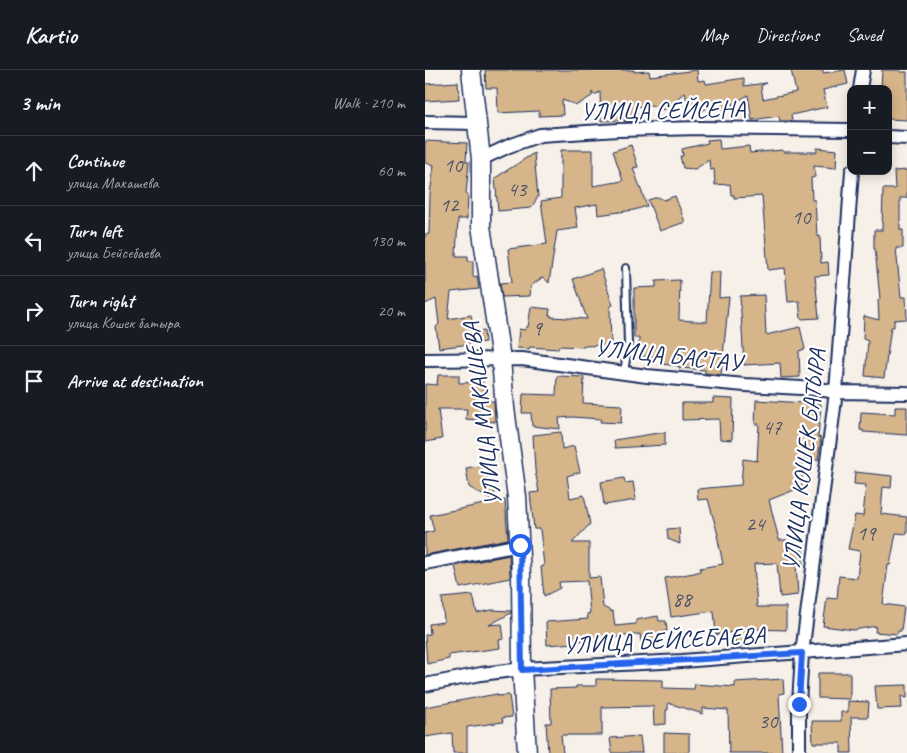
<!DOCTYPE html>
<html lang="en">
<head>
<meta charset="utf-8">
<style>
	body { margin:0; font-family:Caveat,sans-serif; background:#20242c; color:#f1f3f6 }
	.controls { position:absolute; right:15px; top:15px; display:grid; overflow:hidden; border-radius:10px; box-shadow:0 2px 12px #0003 }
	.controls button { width:45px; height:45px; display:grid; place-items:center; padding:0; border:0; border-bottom:1px solid #363941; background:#171b24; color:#f1f3f6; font:25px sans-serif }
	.stop { position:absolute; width:15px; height:15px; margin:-11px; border:4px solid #2563eb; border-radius:50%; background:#fff }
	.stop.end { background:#2563eb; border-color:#fff; box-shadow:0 1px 5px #0008 }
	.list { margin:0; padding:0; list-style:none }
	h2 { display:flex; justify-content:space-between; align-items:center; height:65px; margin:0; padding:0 20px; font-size:21px }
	h2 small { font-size:16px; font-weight:400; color:#9ea1a6 }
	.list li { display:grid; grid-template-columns:32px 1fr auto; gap:15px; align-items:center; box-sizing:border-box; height:70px; padding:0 20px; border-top:1px solid #363941 }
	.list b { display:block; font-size:19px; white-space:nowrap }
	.list p { margin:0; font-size:16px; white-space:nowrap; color:#9ea1a6 }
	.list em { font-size:16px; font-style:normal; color:#9ea1a6 }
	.icon { flex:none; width:28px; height:28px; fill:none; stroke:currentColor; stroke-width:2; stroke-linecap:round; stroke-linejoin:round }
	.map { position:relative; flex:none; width:482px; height:683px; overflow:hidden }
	header { display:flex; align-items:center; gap:30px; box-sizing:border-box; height:70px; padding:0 25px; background:#171b24; border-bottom:1px solid #363941 }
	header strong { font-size:24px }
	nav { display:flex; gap:28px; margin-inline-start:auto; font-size:18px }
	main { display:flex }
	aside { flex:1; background:#171b24 }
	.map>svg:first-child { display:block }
</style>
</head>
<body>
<header>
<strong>Kartio</strong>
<nav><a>Map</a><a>Directions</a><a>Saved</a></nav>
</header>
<main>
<aside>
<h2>3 min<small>Walk · 210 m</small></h2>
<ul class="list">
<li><svg class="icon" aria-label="ahead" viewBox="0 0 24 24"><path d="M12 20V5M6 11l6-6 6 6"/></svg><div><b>Continue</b><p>улица Макашева</p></div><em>60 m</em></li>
<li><svg class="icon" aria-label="left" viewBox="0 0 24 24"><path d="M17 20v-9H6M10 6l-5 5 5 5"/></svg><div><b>Turn left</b><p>улица Бейсебаева</p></div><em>130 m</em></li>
<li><svg class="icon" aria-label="right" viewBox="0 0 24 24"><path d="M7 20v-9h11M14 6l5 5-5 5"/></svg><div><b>Turn right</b><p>улица Кошек батыра</p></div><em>20 m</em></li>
<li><svg class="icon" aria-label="arrive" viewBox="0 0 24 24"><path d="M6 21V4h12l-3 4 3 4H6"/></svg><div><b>Arrive at destination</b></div></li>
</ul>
</aside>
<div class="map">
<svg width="482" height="683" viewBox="0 0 482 683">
	<rect width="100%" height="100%" fill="#f7f0e8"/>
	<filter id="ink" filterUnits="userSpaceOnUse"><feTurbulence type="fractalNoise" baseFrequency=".02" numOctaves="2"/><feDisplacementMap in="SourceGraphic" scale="10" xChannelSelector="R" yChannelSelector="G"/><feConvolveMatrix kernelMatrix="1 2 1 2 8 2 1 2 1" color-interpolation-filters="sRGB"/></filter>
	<g filter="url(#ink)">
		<!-- building -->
		<path fill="#d7b58a" stroke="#1b2f5e" d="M60,0H209V2L224,1L225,6L272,0L273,11L280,10L281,14L319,8V16L341,13L336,16L338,29L371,22L366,0H398V3L420,0L423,14L398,20L402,37L366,45L367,50L364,51H355L354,46L327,50L323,25L300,39L284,37L275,42L263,38L260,22L239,40L226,35L211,37L212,51L200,52V50L176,51L175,22L169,25L167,22V26L152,35L137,30L138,45L114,46V41L73,43L72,18H61Z
			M457,0H475V2H482V50L463,49V19H456Z
			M33,12L34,29L0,31V14Z
			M294,69L295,79L324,76L325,83L358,80V82H392V78L412,80L411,98L389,96L390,107L386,108L387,130H390L392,166H395L396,193L403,192L404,205L390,206L394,248L376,249L374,231L363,232L360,198L343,200L337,126L309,128V125H306L305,114L290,115L289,99L285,100L284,90L270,99L258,98L255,86H258L257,79L283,73L282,70Z
			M0,71L42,73L41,92H44L41,124H43L42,149H33L31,186H43V191H48V207L52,206L54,219L26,222L23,249L46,245L49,262L59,261L60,272L14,278L11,257L14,254L11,229L0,234V164H4L5,124L9,95L0,93Z
			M206,75L213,97L208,98L222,136L209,140L173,145L172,134L150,138L153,158L132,161L124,213L118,207L106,216L105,226L77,227L75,213L87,212L83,179L122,174L116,131L136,128V80H168V116L198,111L188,81Z
			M109,83L113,127L106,138L73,141L70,108Z
			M482,100V128H475V160H478V178H471L476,227H481L482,249L469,250V257H466L459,308L440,306L443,271L438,269L439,246L454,250L453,230L455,229L450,179H449V160H457L458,119H470L469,101Z
			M250,126L260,152L235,161L223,130L233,127L239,130Z
			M176,199L188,235L185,237L186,275L159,276V277L134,276L133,279L105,277L104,279L92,278L94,259L100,260L101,257H103L106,237L125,239L124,245H126V247L162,249L148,209Z
			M285,202H295L294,228L304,227L296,305L280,303V300L254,298V296L236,294L237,287L214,286V268H209V218L231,217V211L255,210L254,250L282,252Z
			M339,225L341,265L375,257L380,279L374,281L375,307L356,308L355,293L319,295L315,226Z
			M13,305H34V313L58,312L59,331H69L70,352L41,349L42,339H13L17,369L0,372V314L12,315Z
			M132,306L159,307L158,333L197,335L196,353L175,352L176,349L147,347L134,348L135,359L107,356L106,343H97L98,324L131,325Z
			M288,328L308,329L307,370L295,369L294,349L257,350V333H288Z
			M331,330L396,334L393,367L396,368L393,390L378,389L377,417L344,430L354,470H362L363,480L378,479V494H371L373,525L355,527L352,493L329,494L332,537H361V560L327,559V570L325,573L311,578L309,562L291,565L289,541L246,547L240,508L269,503L275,501V498L298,494L292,465H293L283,429L273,430L272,419L316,415L318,389L332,391L334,354H330Z
			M470,337H482V365L438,362V360H435L436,342L470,344Z
			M136,362L137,379L149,376L155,402L142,406L145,428L159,425L165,454L147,473H164V508L175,507L178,537L188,542L190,556L211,554V550L233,546L234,551H241L242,561L235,562L236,570L216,572L215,564L186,568L187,573L170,576L168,566L150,573L122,575L121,552L163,549L162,544L165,543L162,511L134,512L135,518L119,526L116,497L119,496L115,459H109L105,423L114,422L110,400L108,365Z
			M240,362V375L190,378L189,370Z
			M65,394L71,432L80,430L83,469L0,485V463L9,461L5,445L69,432L44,417L41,398Z
			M430,402L467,406L466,418L458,417L456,444L482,447V464L471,463L465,495H463L458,534L479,537L476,561H473L472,564L450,562L451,556L429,560L398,556L402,528L412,529L414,506L432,508L435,481L423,479L430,445L438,446L441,415L429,414Z
			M199,408L200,413L208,412L211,430L179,435L176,412Z
			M254,458L255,474L243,469L242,459Z
			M84,485L85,508L35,518L30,496Z
			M48,525L52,543L67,540L86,541V543L64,555L77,554L79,569L74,570L75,578L24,585V589L2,594L0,565L5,564L4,554L19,552L17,528Z
			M393,603H425V629L393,628Z
			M171,609L238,610V618L269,619L270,614L310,617V612L358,609L359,623L354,624L357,683H304L303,640L278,638V644L243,633V640H241V654L229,655L228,636L177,637V665H136L138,683H123L121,653H126L125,619L151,618V616H171Z
			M482,615V628L476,626L477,638L452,639L450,616Z
			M72,624V626L84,625L87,647L77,648L78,652L42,657V683H28L27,663L0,667V637Z
			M423,631L444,632L443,647H426L427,683H416V673H388L387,651H416V642H423Z
			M239,663L264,664V683H239Z
			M215,666L217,683H187L185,668Z"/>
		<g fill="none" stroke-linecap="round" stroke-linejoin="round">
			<defs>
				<path id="lane" d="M199,303L203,275L201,198"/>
				<path id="street" d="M435,19L438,0
					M0,52L51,53
					M463,67L482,68
					M56,89L84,76L115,65L193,60L276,58L426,60
					M0,290L97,289L222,306L320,315L394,319L411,322L482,323
					M0,493L95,475
					M0,615L56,604L97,599L257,591L482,574
					M374,683V634L377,583L411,322L427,101"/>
				<path id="secondary" d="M46,0L56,89V156L76,289L80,338L92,427L96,506L97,599L102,683"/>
			</defs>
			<!-- lane casing -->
			<use href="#lane" stroke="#1b2f5e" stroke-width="10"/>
			<!-- street casing -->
			<use href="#street" stroke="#1b2f5e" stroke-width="16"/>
			<!-- secondary casing -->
			<use href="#secondary" stroke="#1b2f5e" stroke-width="21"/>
			<!-- lane -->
			<use href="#lane" stroke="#fff" stroke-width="6"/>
			<!-- street -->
			<use href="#street" stroke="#fff" stroke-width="12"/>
			<!-- secondary -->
			<use href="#secondary" stroke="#fff" stroke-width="18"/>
		</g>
	</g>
	<g fill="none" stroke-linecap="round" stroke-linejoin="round" filter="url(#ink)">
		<!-- route -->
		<path stroke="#2563eb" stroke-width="6" d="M95,475L97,600L377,583L374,634"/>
	</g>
	<g text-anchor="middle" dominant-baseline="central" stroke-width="4.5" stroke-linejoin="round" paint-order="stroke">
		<!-- number labels -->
		<g font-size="21" fill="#4a5069">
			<text x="28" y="95">10</text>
			<text x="92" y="119">43</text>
			<text x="24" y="135">12</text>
			<text x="376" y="147">10</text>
			<text x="112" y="258">9</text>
			<text x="347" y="357">47</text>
			<text x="330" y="454">24</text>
			<text x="441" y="463">19</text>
			<text x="257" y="529">88</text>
			<text x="343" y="651">30</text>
		</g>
		<!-- street labels -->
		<g font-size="24" fill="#1b2f5e" stroke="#fff">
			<text transform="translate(238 40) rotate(-1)">УЛИЦА СЕЙСЕНА</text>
			<text transform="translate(243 285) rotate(6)">УЛИЦА БАСТАУ</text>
			<text transform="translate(57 344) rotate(-97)">УЛИЦА МАКАШЕВА</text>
			<text transform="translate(379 390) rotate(-83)">УЛИЦА КОШЕК БАТЫРА</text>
			<text transform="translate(239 570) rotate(-3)">УЛИЦА БЕЙСЕБАЕВА</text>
		</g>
	</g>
</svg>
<div class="controls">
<button>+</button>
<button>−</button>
</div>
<div class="stop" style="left:95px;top:475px"></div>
<div class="stop end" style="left:374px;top:634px"></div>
</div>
</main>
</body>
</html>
